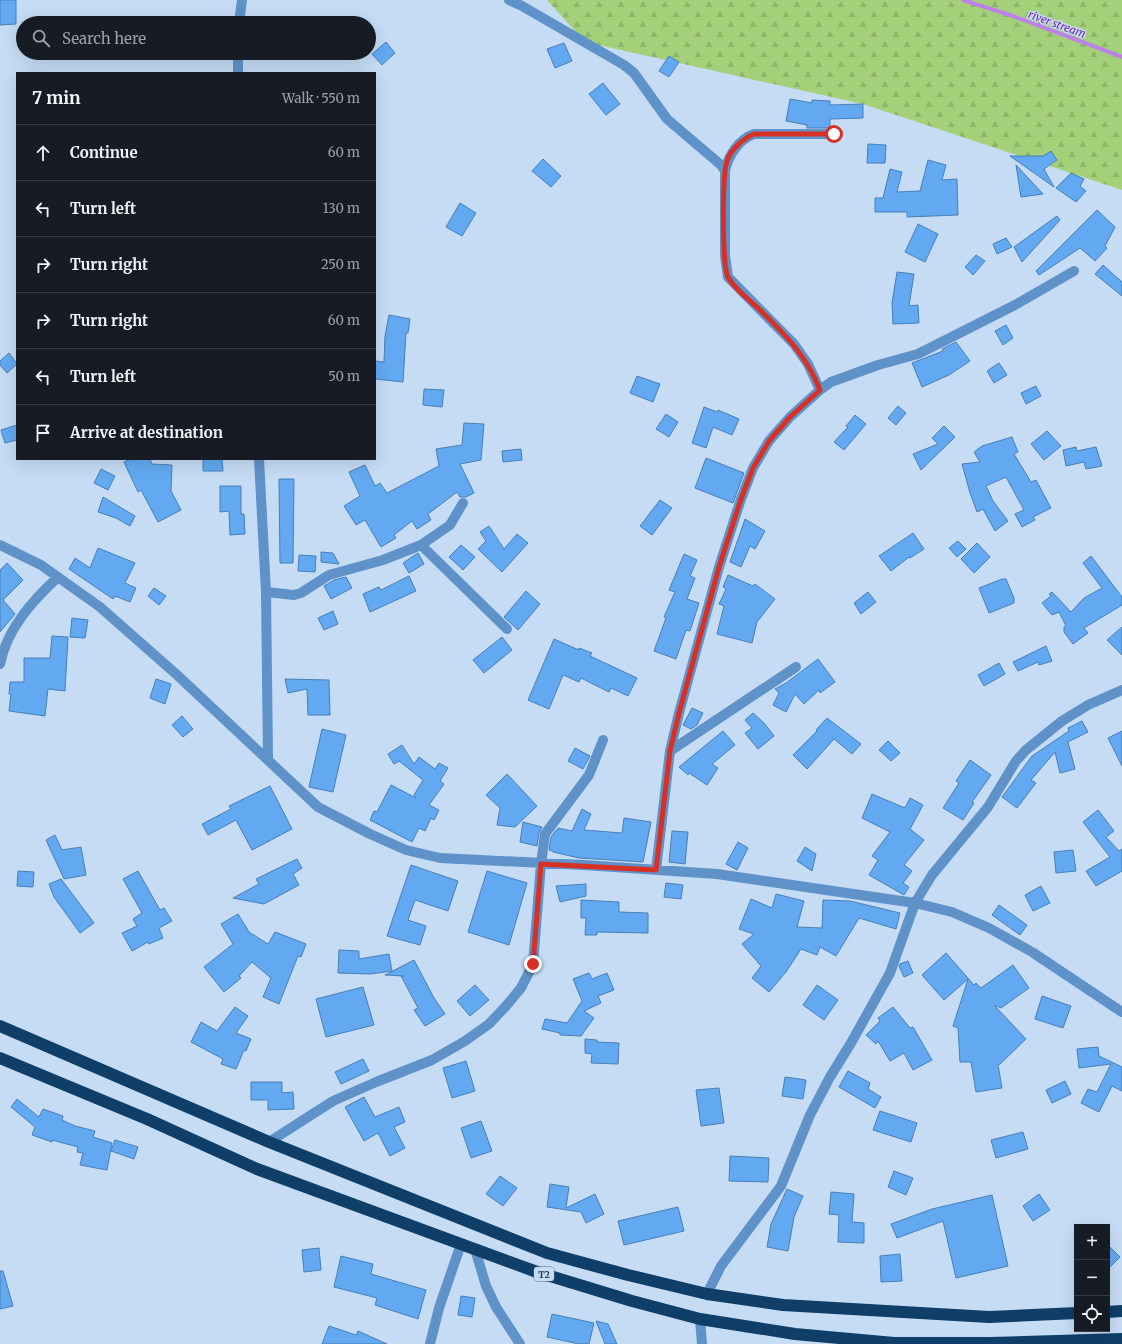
<!DOCTYPE html>
<html lang="en">
<head>
<meta charset="utf-8">
<style>
	body { margin:0; font-family:Merriweather,serif; background:#242831; color:#f1f3f6 }
	.controls { position:absolute; right:12px; bottom:12px; display:grid; overflow:hidden; border-radius:0px; box-shadow:0 4px 16px #0002 }
	.controls button { width:36px; height:36px; display:grid; place-items:center; padding:0; border:0; border-bottom:1px solid #363941; background:#171b24; color:#f1f3f6; font:20px sans-serif }
	.stop { position:absolute; width:12px; height:12px; margin:-9px; border:3px solid #d93025; border-radius:50%; background:#fff }
	.stop.end { background:#d93025; border-color:#fff; box-shadow:0 1px 4px #0008 }
	.list { margin:0; padding:0; list-style:none }
	h2 { display:flex; justify-content:space-between; align-items:center; height:52px; margin:0; padding:0 16px; font-size:17px }
	h2 small { font-size:13px; font-weight:400; color:#9ea1a6 }
	.list li { display:grid; grid-template-columns:26px 1fr auto; gap:12px; align-items:center; box-sizing:border-box; height:56px; padding:0 16px; border-top:1px solid #363941 }
	.list b { display:block; font-size:15px; white-space:nowrap }
	.list em { font-size:13px; font-style:normal; color:#9ea1a6 }
	.icon { flex:none; width:22px; height:22px; fill:none; stroke:currentColor; stroke-width:2; stroke-linecap:round; stroke-linejoin:round }
	.map { position:relative; flex:none; width:1122px; height:1344px; overflow:hidden }
	.search { position:absolute; background:#171b24; box-shadow:0 4px 16px #0002; left:16px; top:16px; width:360px; height:44px; display:flex; align-items:center; gap:10px; box-sizing:border-box; padding:0 14px; border-radius:22px; color:#9ea1a6; font-size:15px }
	.panel { position:absolute; background:#171b24; box-shadow:0 4px 16px #0002; left:16px; top:72px; width:360px; height:388px; border-radius:0px }
	.map>svg:first-child { display:block }
</style>
</head>
<body>
<div class="map">
<svg width="1122" height="1344" viewBox="0 0 1122 1344">
	<defs>
		<pattern id="forest-firs" width="22" height="20" patternUnits="userSpaceOnUse"><rect width="22" height="20" fill="#a5d07a"/><path d="M5 1l3.5 6h-7zM16 11l3.5 6h-7z" fill="#8eb36b"/></pattern>
	</defs>
	<rect width="100%" height="100%" fill="#c5dcf4"/>
	<!-- forest -->
	<path fill="url(#forest-firs)" d="M547,0H1122V190L863,104L585,42Z"/>
	<g fill="none" stroke-linecap="round" stroke-linejoin="round">
		<!-- stream -->
		<path stroke="#be80e9" stroke-width="4" d="M963,0L1013,16L1122,57"/>
	</g>
	<!-- building -->
	<path fill="#62a9f1" stroke="#487fb6" d="M0,0H16V24L0,25Z
		M386,42L395,53L382,65L372,54Z
		M564,43L572,61L555,68L547,49Z
		M669,56L679,62L669,77L659,71Z
		M603,83L620,104L606,115L589,94Z
		M790,99L812,103V100L830,101V105L863,104V118L830,119V128H807V125L786,121Z
		M868,144L886,145L885,163H867Z
		M1051,151L1057,160L1044,169L1054,187L1010,156H1043Z
		M543,159L561,176L551,187L532,171Z
		M928,160L946,165L942,180L957,179L958,215L907,217V212H875V198H883L890,169L902,172L897,192L920,191Z
		M1016,165L1043,194L1021,197Z
		M1071,173L1084,179L1080,186L1086,191L1076,202L1056,188Z
		M460,203L476,213L462,236L446,227Z
		M1097,210L1115,227L1105,246L1107,248L1095,261L1080,248L1039,275L1036,271Z
		M1057,216L1060,220L1022,262L1014,247Z
		M918,224L938,234L925,262L905,252Z
		M1006,238L1012,247L997,254L993,244Z
		M976,255L985,261L973,275L965,267Z
		M1103,265L1122,282V296L1095,274Z
		M897,272L914,274L909,306L918,305L919,323L893,324L892,303Z
		M389,315L410,319L408,333H406L403,382L375,379V361L384,362L385,336Z
		M1006,325L1013,338L1003,345L995,331Z
		M956,342L970,361L949,375L922,387L912,363L943,351L942,349Z
		M9,353L17,364L7,373L0,365V361Z
		M999,363L1007,375L994,383L987,371Z
		M637,376L660,384L653,402L630,393Z
		M1036,386L1041,396L1026,404L1021,393Z
		M424,389L444,390L442,407L423,405Z
		M898,406L906,413L896,425L888,418Z
		M704,407L717,412L718,410L739,419L732,435L713,427L706,448L692,443Z
		M666,414L678,422L669,437L656,429Z
		M855,415L866,424L844,450L834,442L848,427L846,426Z
		M464,423L484,424L481,460L460,464L474,493L466,497H460L457,492L428,514L431,520L417,529L412,521L394,535L396,538L381,547L365,520L356,525L344,506L360,496L349,472L365,465L375,486L380,483L387,493L439,466L436,449L462,445Z
		M17,425V440L5,443L1,430Z
		M944,426L955,437L921,470L913,454L938,444L932,438Z
		M1047,431L1061,446L1044,460L1031,444Z
		M1012,437L1018,452L1014,454L1031,482L1036,480L1051,508L1033,517L1035,520L1022,527L1015,514L1024,510L1006,477L986,486L993,501L1008,521L995,531L983,509L977,512L970,493L962,464L980,462L974,452L982,446Z
		M1076,447L1077,451L1096,447L1102,466L1086,469L1084,462L1066,466L1063,450Z
		M521,449L522,460L503,462L502,451Z
		M706,458L744,473L733,503L695,488Z
		M131,459H150L152,464L172,465L171,491L181,510L158,522L141,490L138,492L124,462Z
		M203,459H222L223,471H203Z
		M101,469L115,476L108,490L94,483Z
		M279,479H294L293,563H280Z
		M220,486H241V514H244L245,534L230,535L229,511L220,512Z
		M103,497L135,516L130,526L116,518L98,512Z
		M660,500L672,508L652,535L640,526Z
		M745,519L765,531L755,549L750,546L741,567L730,562Z
		M489,526L504,549L517,534L528,543L502,572L478,549L486,541L480,532Z
		M913,533L924,549L910,558L909,557L891,571L879,556Z
		M958,541L966,549L957,557L949,548Z
		M977,543L990,557L974,573L961,559Z
		M461,545L475,557L463,570L449,557Z
		M98,548L135,563L125,583L136,588L130,602L115,596L113,599L69,569L75,558L90,568Z
		M321,552L333,553L339,564L321,562Z
		M418,553L424,564L409,573L403,563Z
		M684,554L697,560L690,576L695,578L687,599L699,603L690,631L686,630L676,659L654,651L666,618L664,617L675,592L669,590Z
		M299,555L316,556L315,572L298,571Z
		M1091,556L1122,597V605L1084,628L1088,633L1073,644L1064,632V627L1066,626L1059,612L1052,615L1042,603L1051,596L1049,594L1052,592L1071,612L1084,598L1102,588L1083,563Z
		M7,563L23,580L3,600L15,614L0,632V570Z
		M728,575L753,586L755,584L775,599L757,622L752,643L717,634L724,606L719,604L726,589L723,587Z
		M409,576L416,591L370,612L363,594L379,587L381,590Z
		M346,577L352,588L331,599L324,586L334,580Z
		M1002,579H1006L1014,598V603L989,613L979,588Z
		M154,588L166,596L159,605L148,596Z
		M526,591L540,604L518,630L504,617Z
		M868,592L876,602L861,614L854,603Z
		M333,611L338,624L324,630L318,618Z
		M72,618L88,620L85,638L70,637Z
		M1122,627V655L1107,640Z
		M52,636L68,637L65,691L48,689L45,716L9,711L11,694H9L10,682H24V658H50Z
		M502,637L512,650L484,673L473,660Z
		M554,639L579,650V648L592,653L590,656L637,678L628,696L611,688L609,692L581,678L579,682L563,675L549,709L528,700Z
		M1046,646L1052,661L1039,665L1038,662L1018,671L1013,662Z
		M818,659L835,682L820,693L819,690L804,704L795,694L786,712L773,705L779,693L775,689L786,683Z
		M999,663L1005,674L984,686L978,675Z
		M156,679L171,684L165,704L150,698Z
		M285,679L329,680L330,715H308L307,689L288,693Z
		M692,708L703,713L697,725L691,729L683,725Z
		M753,713L764,723L774,736L758,749L745,733L752,728L745,720Z
		M182,716L193,729L183,737L172,725Z
		M827,718L861,744L852,754L834,739L807,769L793,755L817,731L816,730Z
		M1082,721L1088,732L1068,742L1075,769L1060,773L1055,752L1031,780L1036,783L1017,808L1002,797L1032,756L1069,731L1068,728Z
		M322,729L346,735L333,792L309,787Z
		M723,731L735,745L712,764L718,768L707,785L689,773L688,775L679,767Z
		M1122,731V766L1108,738Z
		M888,741L900,753L891,761L879,750Z
		M402,745L414,764L419,757L435,769L439,763L448,768L440,781L444,784L429,805L439,810L434,820L431,818L425,831L419,828L412,842L370,820L374,811L377,812L391,785L416,798L414,795L423,780L399,761L394,764L388,754Z
		M575,748L590,756L583,769L568,761Z
		M970,760L991,775L972,802L974,803L963,820L943,808L959,783L956,781Z
		M507,774L537,806L515,827L497,825L500,808L486,795Z
		M270,786L292,829L252,850L236,820L208,835L202,824L231,809L229,806Z
		M872,794L905,808L910,798L923,805L910,829L924,840L904,865L912,871L903,883L909,887L904,895L869,875L878,860L872,856L890,832L862,818Z
		M582,809L591,814L584,830L622,833L624,818L651,822L643,862L579,858L553,852V851L549,850L551,837L556,830L557,831L558,828L572,831Z
		M1098,810L1114,831L1106,837L1119,851L1122,849V871L1096,886L1086,871L1110,857L1083,822Z
		M523,822L542,827L539,833L537,846L520,842Z
		M672,831L688,832L685,864L669,862Z
		M55,835L62,850L81,847L86,875L64,879L46,840Z
		M738,842L748,848L737,870L726,864Z
		M805,847L816,854L812,871L797,861Z
		M1073,850L1076,871L1056,873L1054,852Z
		M297,859L302,868L293,874L299,885L264,904L233,898L259,884L256,879Z
		M411,865L458,881L448,911L415,900L408,920L426,926L420,945L387,936Z
		M18,871L34,872L33,887L17,886Z
		M138,871L160,910L164,908L172,921L159,928L163,938L149,944L148,942L132,951L122,933L137,926L133,919L142,913L123,879Z
		M487,871L527,883L509,945L468,932Z
		M61,879L94,923L80,933L54,897L49,884Z
		M666,883L683,885L681,899L664,897Z
		M586,884V896L560,902L556,886Z
		M1041,886L1050,903L1033,911L1025,895Z
		M776,894L804,901L797,927L822,928L823,900L850,901L900,913L896,929L859,918L836,956L820,947L817,955L801,949L786,972L769,992L752,978L761,966L742,944L754,934L739,929L751,899L772,908Z
		M581,900L619,902V912L648,913V933L597,932V935H585L586,918H581Z
		M999,905L1027,925L1020,935L992,915Z
		M238,914L249,932L268,944L275,932L306,944L301,957L298,956L279,1004L263,997L271,978L252,962L239,976L241,978L224,992L204,967L233,944L221,924Z
		M339,950L359,951V959L389,954L392,971L371,974L338,973Z
		M946,953L974,985L976,983L981,988L1013,965L1029,988L1001,1008L994,1005L1026,1039L1000,1064L998,1065L1002,1088L976,1092L971,1062H960L958,1028L953,1026L968,979L944,1000L922,975Z
		M414,960L434,998L445,1014L425,1026L414,1010L418,1008L401,976H404L385,975Z
		M908,961L913,973L904,977L899,966L900,964Z
		M589,973L592,979L607,973L614,990L598,996L601,1003L584,1011L594,1018L581,1036L560,1035V1033L542,1029L545,1019L567,1023L582,1001L573,979Z
		M475,985L489,1000L470,1016L457,1001Z
		M817,985L838,1000L824,1020L803,1005Z
		M363,987L374,1025L326,1037L316,999Z
		M1042,996L1071,1006L1063,1028L1035,1019Z
		M235,1007L248,1016L236,1033L251,1039L246,1051L244,1050L236,1069L221,1064L223,1059L191,1042L201,1022L217,1031Z
		M893,1007L910,1028L913,1027L932,1060L913,1070L904,1053L890,1061L878,1041L876,1044L866,1035L880,1021L878,1018Z
		M585,1039L597,1040V1042L619,1043L618,1064L591,1063L592,1054L585,1053Z
		M1098,1047L1099,1056L1122,1067V1091L1112,1086L1099,1112L1081,1103L1088,1089L1097,1092L1111,1064L1079,1068L1077,1049Z
		M363,1059L369,1071L341,1084L335,1072Z
		M466,1061L475,1091L452,1098L443,1068Z
		M848,1071L870,1083L868,1089L881,1097L875,1108L839,1087Z
		M785,1077L806,1080L803,1099L782,1096Z
		M1065,1081L1071,1094L1052,1103L1046,1090Z
		M251,1082H282V1093L293,1092L294,1109L268,1110V1100H251Z
		M719,1088L724,1123L701,1126L696,1090Z
		M364,1097L375,1117L399,1107L405,1122L394,1127L405,1148L390,1156L378,1133L364,1141L345,1107Z
		M17,1099L39,1117L43,1109L63,1116L62,1120L75,1126L95,1131L93,1137L112,1143L107,1170L80,1165L83,1153L77,1152L78,1147L52,1140V1142L32,1135L35,1127L11,1107Z
		M880,1111L917,1123L911,1142L873,1130Z
		M481,1121L492,1151L471,1158L461,1128Z
		M1023,1132L1028,1149L996,1158L991,1140Z
		M115,1140L138,1147L134,1159L111,1151Z
		M730,1156L769,1158L768,1182L729,1181Z
		M894,1171L913,1178L906,1195L888,1187Z
		M500,1176L517,1188L503,1206L486,1194Z
		M550,1184L569,1187L566,1208L595,1194L604,1214L586,1223L581,1212L547,1207Z
		M787,1189L803,1196L794,1217L788,1251L767,1247L771,1224Z
		M831,1192L854,1194L852,1222L864,1223V1243L838,1242L839,1215L829,1214Z
		M1039,1194L1050,1210L1033,1221L1023,1206Z
		M992,1195L1008,1266L956,1278L943,1221L897,1238L891,1224L932,1209Z
		M678,1207L684,1231L624,1245L618,1221Z
		M1107,1244L1120,1257L1107,1270Z
		M319,1248L321,1270L304,1272L302,1250Z
		M900,1254L902,1281L881,1282L880,1256Z
		M341,1256L373,1264L371,1274L426,1290L418,1319L375,1305L377,1298L334,1287Z
		M0,1271H3L13,1306L0,1309Z
		M461,1296L475,1298L472,1317L458,1315Z
		M552,1314L594,1323L589,1344H579L547,1337Z
		M596,1321L608,1324L617,1344H605Z
		M329,1326L356,1335L358,1331L387,1344H322Z"/>
	<g fill="none" stroke-linecap="round" stroke-linejoin="round">
		<!-- minor -->
		<path stroke="#5e92c8" stroke-width="10" d="M509,0L522,6L624,65L634,73L667,119L721,165L725,171V256L728,277L794,344L808,364L820,390
			M239,23L242,0
			M238,53V73
			M725,171C728,156 739,139 754,134H834
			M259,459L266,592L268,758
			M0,545L41,565L100,607L176,674L318,807L370,834L406,850L440,858L584,865L717,874L915,903L952,912L989,928L1032,952L1122,1012
			M421,545L507,629
			M266,592L294,595L301,593L329,575L383,560L421,545L450,525L463,503
			M0,664C7,629 32,601 58,577
			M670,751L796,667
			M656,870L670,751L679,713L719,567L741,499L753,468L769,441L790,417L820,390L831,382L878,365L918,354L1015,305L1074,271
			M269,1142L333,1101L376,1082L432,1060L465,1041L489,1024L506,1006L521,988L533,964L541,864L545,834L589,775L603,740
			M475,1249L486,1286L496,1307L520,1344
			M707,1294L721,1266L781,1186L810,1115L830,1077L851,1043L890,973L915,903L932,875L988,807L1016,761L1026,750L1062,721L1088,705L1122,690
			M700,1319L702,1344
			M430,1344L439,1308L461,1244"/>
		<!-- highway -->
		<path stroke="#0f3e68" stroke-width="12" d="M0,1026L269,1142L547,1253L628,1275L707,1294L783,1305L989,1317L1077,1313
			M0,1058L147,1119L257,1169L537,1272L632,1301L700,1319L795,1334L894,1343H990L1122,1339
			M1107,1312L1122,1311"/>
	</g>
	<g fill="none" stroke-linecap="round" stroke-linejoin="round">
		<!-- route -->
		<path stroke="#d93025" stroke-width="5" d="M533,964L541,864L656,870L670,751L679,713L719,567L741,499L753,468L769,441L790,417L820,390C807,356 783,332 758,308C748,299 734,288 728,277C722,265 722,175 727,161C730,150 744,138 754,134H834"/>
	</g>
	<g text-anchor="middle" dominant-baseline="central" stroke-width="3" stroke-linejoin="round" paint-order="stroke">
		<!-- shield labels -->
		<rect fill="#c5dcf4" stroke="#536a82" stroke-width="1" x="534" y="1267" width="20" height="14" rx="3"/>
		<g font-size="9" font-weight="bold" fill="#223951">
			<text x="544" y="1274">T2</text>
		</g>
		<!-- water labels -->
		<g font-size="11" font-style="italic" fill="#74239f" stroke="#c5dcf4">
			<text transform="translate(1057 24) rotate(20)">river stream</text>
		</g>
	</g>
</svg>
<div class="controls">
<button>+</button>
<button>−</button>
<button><svg class="icon" aria-label="locate" viewBox="0 0 24 24"><circle cx="12" cy="12" r="6"/><path d="M12 2v4M12 18v4M2 12h4M18 12h4"/></svg></button>
</div>
<div class="stop" style="left:834px;top:134px"></div>
<div class="stop end" style="left:533px;top:964px"></div>
<div class="search"><svg class="icon" aria-label="search" viewBox="0 0 24 24"><circle cx="10" cy="10" r="6"/><path d="M15 15l6 6"/></svg>Search here</div>
<section class="panel">
<h2>7 min<small>Walk · 550 m</small></h2>
<ul class="list">
<li><svg class="icon" aria-label="ahead" viewBox="0 0 24 24"><path d="M12 20V5M6 11l6-6 6 6"/></svg><div><b>Continue</b></div><em>60 m</em></li>
<li><svg class="icon" aria-label="left" viewBox="0 0 24 24"><path d="M17 20v-9H6M10 6l-5 5 5 5"/></svg><div><b>Turn left</b></div><em>130 m</em></li>
<li><svg class="icon" aria-label="right" viewBox="0 0 24 24"><path d="M7 20v-9h11M14 6l5 5-5 5"/></svg><div><b>Turn right</b></div><em>250 m</em></li>
<li><svg class="icon" aria-label="right" viewBox="0 0 24 24"><path d="M7 20v-9h11M14 6l5 5-5 5"/></svg><div><b>Turn right</b></div><em>60 m</em></li>
<li><svg class="icon" aria-label="left" viewBox="0 0 24 24"><path d="M17 20v-9H6M10 6l-5 5 5 5"/></svg><div><b>Turn left</b></div><em>50 m</em></li>
<li><svg class="icon" aria-label="arrive" viewBox="0 0 24 24"><path d="M6 21V4h12l-3 4 3 4H6"/></svg><div><b>Arrive at destination</b></div></li>
</ul>
</section>
</div>
</body>
</html>
